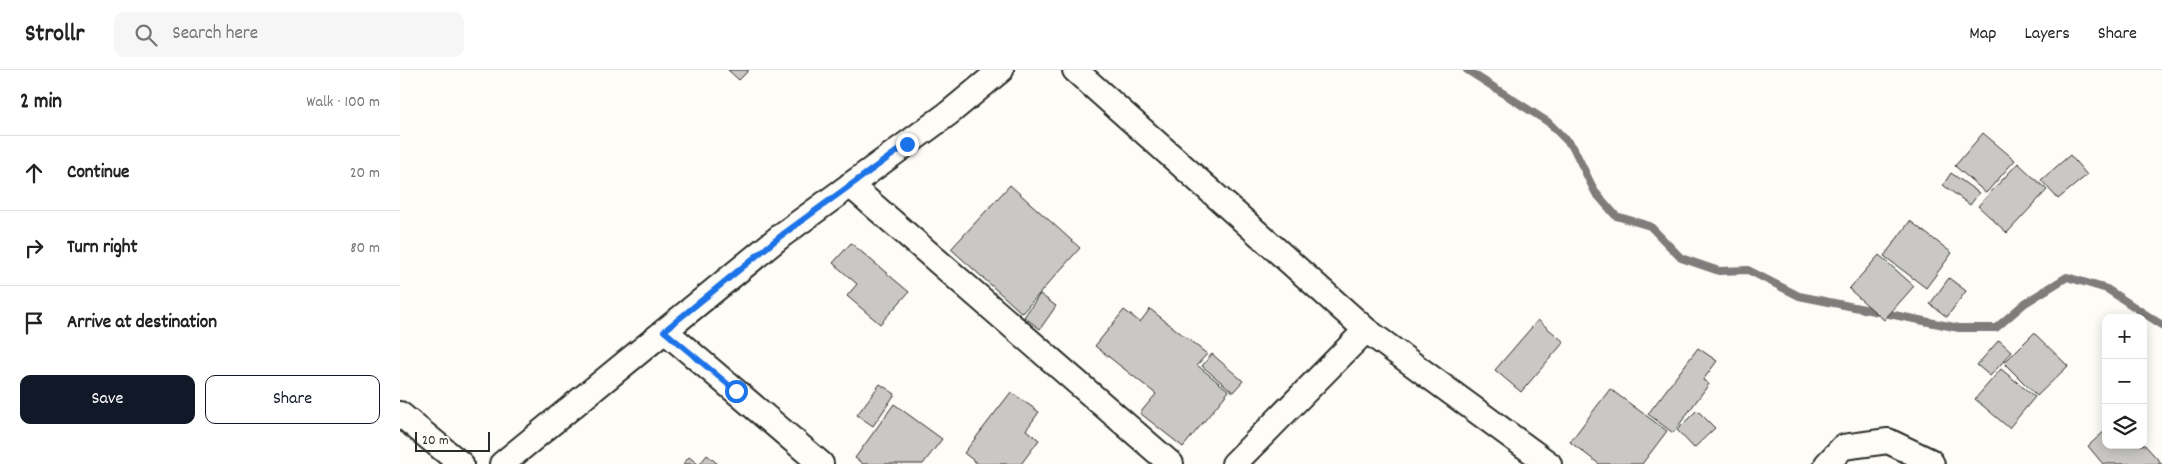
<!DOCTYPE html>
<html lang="en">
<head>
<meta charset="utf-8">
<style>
	body { margin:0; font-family:Dekko,sans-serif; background:#f6f6f6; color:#222 }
	.controls { position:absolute; right:15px; bottom:15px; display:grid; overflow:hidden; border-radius:10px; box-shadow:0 2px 12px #0003 }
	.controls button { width:45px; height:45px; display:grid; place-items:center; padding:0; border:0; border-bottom:1px solid #e0e0e0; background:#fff; color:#222; font:25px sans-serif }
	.scale { position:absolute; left:15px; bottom:12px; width:75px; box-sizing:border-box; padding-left:5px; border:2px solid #2b2b2b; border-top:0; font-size:14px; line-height:18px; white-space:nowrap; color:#2b2b2b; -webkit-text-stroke:4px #fdfcf7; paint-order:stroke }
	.stop { position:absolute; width:15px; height:15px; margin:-11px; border:4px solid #1a73e8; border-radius:50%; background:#fff }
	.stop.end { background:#1a73e8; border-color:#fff; box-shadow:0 1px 5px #0008 }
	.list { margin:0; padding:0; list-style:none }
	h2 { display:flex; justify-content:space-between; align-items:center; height:65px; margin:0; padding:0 20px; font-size:21px }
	h2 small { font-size:16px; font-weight:400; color:#767676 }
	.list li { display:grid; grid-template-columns:32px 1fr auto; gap:15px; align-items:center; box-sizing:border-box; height:75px; padding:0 20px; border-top:1px solid #e0e0e0 }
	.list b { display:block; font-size:19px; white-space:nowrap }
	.list em { font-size:16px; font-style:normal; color:#767676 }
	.actions { display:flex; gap:10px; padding:15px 20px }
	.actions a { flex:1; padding:11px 0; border:1px solid #111827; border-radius:10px; text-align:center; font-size:18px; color:#111827 }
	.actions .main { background:#111827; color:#fff }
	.icon { flex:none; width:28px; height:28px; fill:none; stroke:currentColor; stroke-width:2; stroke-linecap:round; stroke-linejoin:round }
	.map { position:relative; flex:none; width:1762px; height:394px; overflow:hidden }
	header { display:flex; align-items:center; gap:30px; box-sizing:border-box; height:70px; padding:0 25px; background:#fff; border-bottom:1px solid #e0e0e0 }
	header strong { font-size:24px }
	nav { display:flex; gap:28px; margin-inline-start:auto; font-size:18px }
	.search { width:350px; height:45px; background:#f6f6f6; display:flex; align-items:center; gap:12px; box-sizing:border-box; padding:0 18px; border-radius:10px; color:#767676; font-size:19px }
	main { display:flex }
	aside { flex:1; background:#fff }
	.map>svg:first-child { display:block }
</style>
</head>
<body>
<header>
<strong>Strollr</strong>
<div class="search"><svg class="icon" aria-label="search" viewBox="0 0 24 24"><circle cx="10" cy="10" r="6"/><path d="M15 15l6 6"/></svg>Search here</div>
<nav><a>Map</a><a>Layers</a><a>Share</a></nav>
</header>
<main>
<aside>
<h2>2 min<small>Walk · 100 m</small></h2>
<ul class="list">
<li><svg class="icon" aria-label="ahead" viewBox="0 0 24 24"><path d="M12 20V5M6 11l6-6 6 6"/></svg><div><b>Continue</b></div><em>20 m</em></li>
<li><svg class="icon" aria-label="right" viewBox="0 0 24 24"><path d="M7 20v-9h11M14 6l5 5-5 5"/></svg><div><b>Turn right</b></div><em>80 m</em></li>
<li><svg class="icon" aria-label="arrive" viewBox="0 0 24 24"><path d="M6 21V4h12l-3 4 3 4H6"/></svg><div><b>Arrive at destination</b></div></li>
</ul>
<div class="actions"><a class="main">Save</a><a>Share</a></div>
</aside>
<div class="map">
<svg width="1762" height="394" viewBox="0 0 1762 394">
	<rect width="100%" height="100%" fill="#fdfcf7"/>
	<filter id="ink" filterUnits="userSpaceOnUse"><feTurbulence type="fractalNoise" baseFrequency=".02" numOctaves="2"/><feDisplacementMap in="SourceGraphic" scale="10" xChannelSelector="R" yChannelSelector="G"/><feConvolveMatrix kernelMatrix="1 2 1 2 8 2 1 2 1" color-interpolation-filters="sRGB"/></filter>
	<g filter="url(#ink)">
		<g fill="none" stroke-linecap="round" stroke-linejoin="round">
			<!-- stream -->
			<path stroke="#7e7d7b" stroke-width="8" d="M1067,0L1148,52L1173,77L1195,122L1216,146L1250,156L1281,188L1319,201L1348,200L1399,226L1559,258H1596L1625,233L1667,207L1707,219L1762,255"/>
		</g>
		<!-- building -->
		<path fill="#c9c8c4" stroke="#2b2b2b" d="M328,0H349L339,10Z
			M1583,63L1615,90L1586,123L1555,96Z
			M1670,85L1687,105L1658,129L1641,110Z
			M1618,93L1647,120L1607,163L1578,136Z
			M1551,103L1579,123L1570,135L1543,115Z
			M610,115L680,178L622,243L551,179Z
			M1510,151L1552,183L1526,218L1484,186Z
			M451,173L509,222L480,254L447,226L457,214L433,193Z
			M1479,185L1514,216L1484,250L1449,219Z
			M1549,208L1566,221L1547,247L1530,234Z
			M640,224L656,236L640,259L624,247Z
			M750,239L807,284L797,295L829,321L783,377L740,343L756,324L695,276L724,240L740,252Z
			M1138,250L1164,272L1121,322L1095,300Z
			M1634,263L1668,296L1637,326L1604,293Z
			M1599,270L1612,282L1590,306L1577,295Z
			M1298,278L1317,291L1303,310L1309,314L1273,363L1248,344Z
			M812,284L843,311L833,322L802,296Z
			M1601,299L1635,327L1609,358L1575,329Z
			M480,314L495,324L473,356L457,345Z
			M1210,319L1267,361L1242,394H1199L1170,372Z
			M611,322L639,342L626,360L639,370L621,394H578L564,383Z
			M494,334L542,369L523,394H463L455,388Z
			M1297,340L1315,358L1294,378L1277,360Z
			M1706,360V375H1743V373L1762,394H1703L1688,376Z
			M307,385L318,394H300Z
			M289,387L298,394H283Z"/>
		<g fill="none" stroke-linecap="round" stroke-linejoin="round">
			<defs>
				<path id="street" d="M675,0L966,260L1149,394
					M450,115L771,394
					M265,261L421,394
					M0,344L61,394
					M102,394L382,165L549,43L601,0
					M834,394L966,260
					M1427,394L1443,377L1488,371L1530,391L1532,394"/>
			</defs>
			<!-- street casing -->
			<use href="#street" stroke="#2b2b2b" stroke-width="28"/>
			<!-- street -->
			<use href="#street" stroke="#fdfcf7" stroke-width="24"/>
		</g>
	</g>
	<g fill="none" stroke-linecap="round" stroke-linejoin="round" filter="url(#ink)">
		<!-- route -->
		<path stroke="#1a73e8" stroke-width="6" d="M336,321L264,261L382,165L507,74"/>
	</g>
</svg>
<div class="controls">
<button>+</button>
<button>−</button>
<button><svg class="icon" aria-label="layers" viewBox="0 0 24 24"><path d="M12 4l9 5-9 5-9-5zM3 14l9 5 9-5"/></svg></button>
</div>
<div class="scale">20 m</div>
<div class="stop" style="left:336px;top:321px"></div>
<div class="stop end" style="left:507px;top:74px"></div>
</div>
</main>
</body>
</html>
